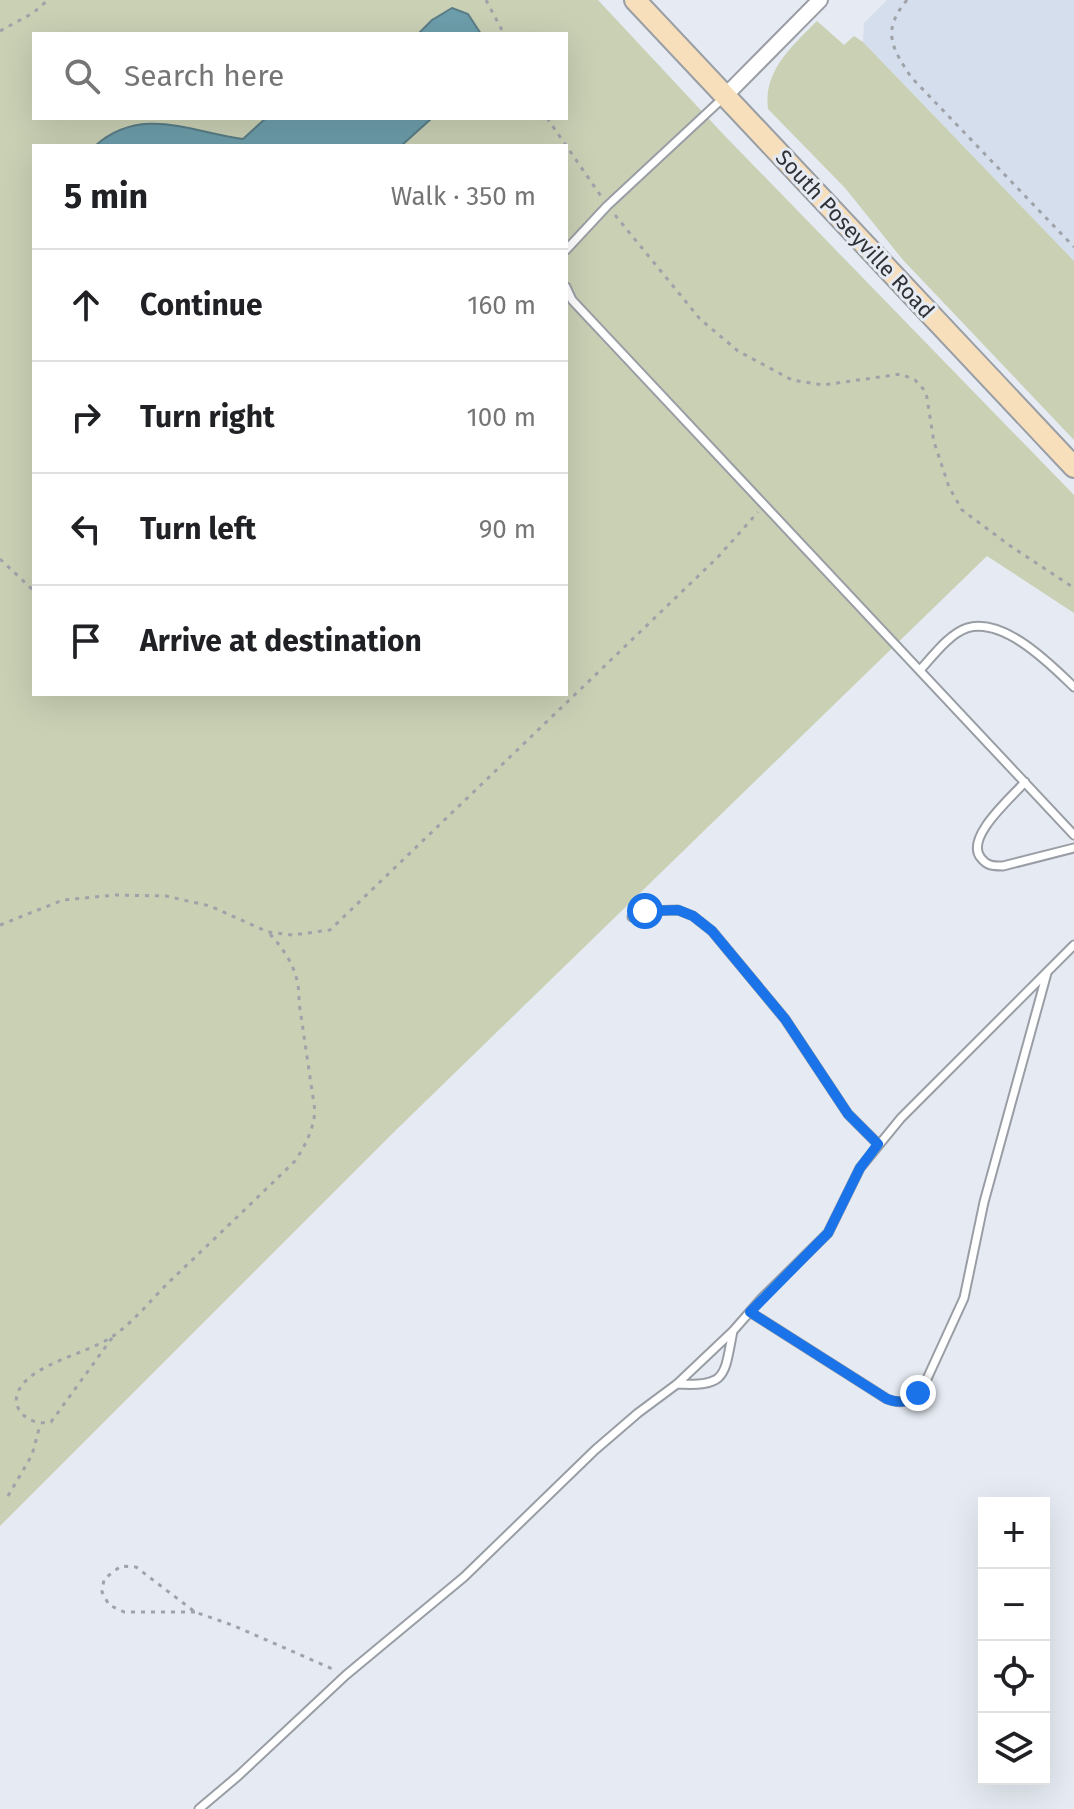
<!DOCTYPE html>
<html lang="en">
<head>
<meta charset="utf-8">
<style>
	body { margin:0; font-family:"Fira Sans",sans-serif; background:#f2f2f2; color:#202124 }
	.controls { position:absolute; right:24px; bottom:24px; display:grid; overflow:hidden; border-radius:0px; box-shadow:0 8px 32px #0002 }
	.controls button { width:72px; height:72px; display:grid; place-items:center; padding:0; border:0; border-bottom:2px solid #e0e0e0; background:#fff; color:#202124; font:40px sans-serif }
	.stop { position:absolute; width:24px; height:24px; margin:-18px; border:6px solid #1a73e8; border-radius:50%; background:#fff }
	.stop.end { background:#1a73e8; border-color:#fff; box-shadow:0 2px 8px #0008 }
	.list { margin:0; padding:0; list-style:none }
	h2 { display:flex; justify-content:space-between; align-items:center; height:104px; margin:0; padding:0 32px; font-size:34px }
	h2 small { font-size:26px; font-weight:400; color:#757577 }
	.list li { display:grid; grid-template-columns:52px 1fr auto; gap:24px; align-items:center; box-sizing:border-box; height:112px; padding:0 32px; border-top:2px solid #e0e0e0 }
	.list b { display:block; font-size:30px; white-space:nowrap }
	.list em { font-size:26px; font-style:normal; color:#757577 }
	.icon { flex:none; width:44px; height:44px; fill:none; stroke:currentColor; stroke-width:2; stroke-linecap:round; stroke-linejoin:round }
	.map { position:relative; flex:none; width:1074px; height:1809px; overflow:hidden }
	.search { position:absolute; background:#fff; box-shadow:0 8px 32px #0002; left:32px; top:32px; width:536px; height:88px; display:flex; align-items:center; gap:20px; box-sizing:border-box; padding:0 28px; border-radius:0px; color:#757577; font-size:30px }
	.panel { position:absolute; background:#fff; box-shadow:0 8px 32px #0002; left:32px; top:144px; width:536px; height:552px; border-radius:0px }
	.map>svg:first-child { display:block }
</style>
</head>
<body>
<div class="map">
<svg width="1074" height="1809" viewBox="0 0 1074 1809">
	<rect width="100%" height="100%" fill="#e6ebf3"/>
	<!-- built -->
	<path fill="#d5deec" d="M887,0H1074V261L863,42L864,23Z"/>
	<!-- green -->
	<path fill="#c9d0b4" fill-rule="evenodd" d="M0,0H598L724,135L1074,495V613L987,556L394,1132L0,1526ZM34,34H566V118H34ZM34,146H566V694H34Z
		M817,21L844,45L854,36L863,42L1074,261V440L903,260L845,188L768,109C763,71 792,46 817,21Z"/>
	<!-- water -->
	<path fill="#6d9eab" stroke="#5a7d87" stroke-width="2" d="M452,8L468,14L481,34H418L432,20Z
		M266,118H432L401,146H95C141,105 191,132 243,139Z"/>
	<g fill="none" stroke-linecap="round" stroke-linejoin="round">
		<defs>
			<path id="lane" d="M566,250L607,206L722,99
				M566,287L572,300L1074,835
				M920,670C933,656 949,634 967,628C1004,617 1050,664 1074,687
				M1025,782C1011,798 964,838 981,858C987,866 993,866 1003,866L1074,848
				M632,917L645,911L678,910L693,916L712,931L785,1019L848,1114L878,1144
				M750,1312L887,1399C906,1407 915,1397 926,1381L964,1298L984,1202L1047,973
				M677,1384C728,1387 724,1375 733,1331
				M199,1809L238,1776L346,1675L464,1577L595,1450L638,1413L677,1384L733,1331L762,1298L828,1233L860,1168L901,1118L1074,945"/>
			<path id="street" d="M725,96L820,0"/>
			<path id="secondary" d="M635,0L1074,467"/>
		</defs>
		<!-- lane casing -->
		<use href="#lane" stroke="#999ea5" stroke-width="11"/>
		<!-- street casing -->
		<use href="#street" stroke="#999ea5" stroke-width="18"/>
		<!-- secondary casing -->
		<use href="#secondary" stroke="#999ea5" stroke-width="24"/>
		<!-- path -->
		<path stroke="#9fa3a9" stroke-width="3" stroke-dasharray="4 6" stroke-linecap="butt" d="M486,0L504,34
			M907,0C881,31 892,48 911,77L1074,247
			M0,31L33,13L48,0
			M547,118L601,196
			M615,215L700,319L738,351L792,380L823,385L901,374L915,380L926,392L934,442L949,487L962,510L1009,545L1074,588
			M0,559L34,591
			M0,925L63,900L116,895L166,896L210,906L268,932L293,935L330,930L718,557L758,512
			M112,1338L51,1422C31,1427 7,1409 20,1388C34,1364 87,1353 110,1338C131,1325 150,1301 168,1283C210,1243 253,1202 295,1161C306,1144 313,1131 315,1111L299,1002C300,973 287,952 268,932
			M8,1496L32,1455L40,1425
			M195,1612H124L109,1605L102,1592L104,1579L121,1566L136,1567L195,1612L232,1625L335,1670"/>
		<!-- lane -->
		<use href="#lane" stroke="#fff" stroke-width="7"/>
		<!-- street -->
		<use href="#street" stroke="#fff" stroke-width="14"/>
		<!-- secondary -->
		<use href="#secondary" stroke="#f8dfbc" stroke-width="20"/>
	</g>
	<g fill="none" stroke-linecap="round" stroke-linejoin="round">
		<!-- route -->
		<path stroke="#1a73e8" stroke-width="10" d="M645,911L678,910L693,916L712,931L785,1019L848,1114L878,1144L860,1168L828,1233L750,1312L887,1399C901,1404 906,1402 918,1393"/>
	</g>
	<g text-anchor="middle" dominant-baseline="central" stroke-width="6" stroke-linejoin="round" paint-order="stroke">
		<!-- street labels -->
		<g font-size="22" fill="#2f3134" stroke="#e6ebf3">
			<text transform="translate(855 234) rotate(47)">South Poseyville Road</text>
		</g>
	</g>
</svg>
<div class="controls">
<button>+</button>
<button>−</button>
<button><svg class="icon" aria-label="locate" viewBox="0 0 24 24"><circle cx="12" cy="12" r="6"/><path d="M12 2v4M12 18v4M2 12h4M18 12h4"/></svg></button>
<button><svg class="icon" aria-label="layers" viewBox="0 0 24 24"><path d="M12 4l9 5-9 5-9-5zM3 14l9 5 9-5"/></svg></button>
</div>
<div class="stop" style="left:645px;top:911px"></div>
<div class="stop end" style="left:918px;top:1393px"></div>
<div class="search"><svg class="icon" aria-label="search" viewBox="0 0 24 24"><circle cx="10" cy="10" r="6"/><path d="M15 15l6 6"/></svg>Search here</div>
<section class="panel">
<h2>5 min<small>Walk · 350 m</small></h2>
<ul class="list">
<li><svg class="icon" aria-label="ahead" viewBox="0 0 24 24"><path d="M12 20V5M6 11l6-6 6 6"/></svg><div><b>Continue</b></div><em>160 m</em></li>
<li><svg class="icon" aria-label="right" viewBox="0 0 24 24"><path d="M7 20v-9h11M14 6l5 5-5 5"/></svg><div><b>Turn right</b></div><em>100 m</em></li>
<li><svg class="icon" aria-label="left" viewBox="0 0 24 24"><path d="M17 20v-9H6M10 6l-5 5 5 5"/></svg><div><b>Turn left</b></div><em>90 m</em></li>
<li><svg class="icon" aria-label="arrive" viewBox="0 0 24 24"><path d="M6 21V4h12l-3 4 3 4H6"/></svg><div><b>Arrive at destination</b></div></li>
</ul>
</section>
</div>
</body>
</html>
